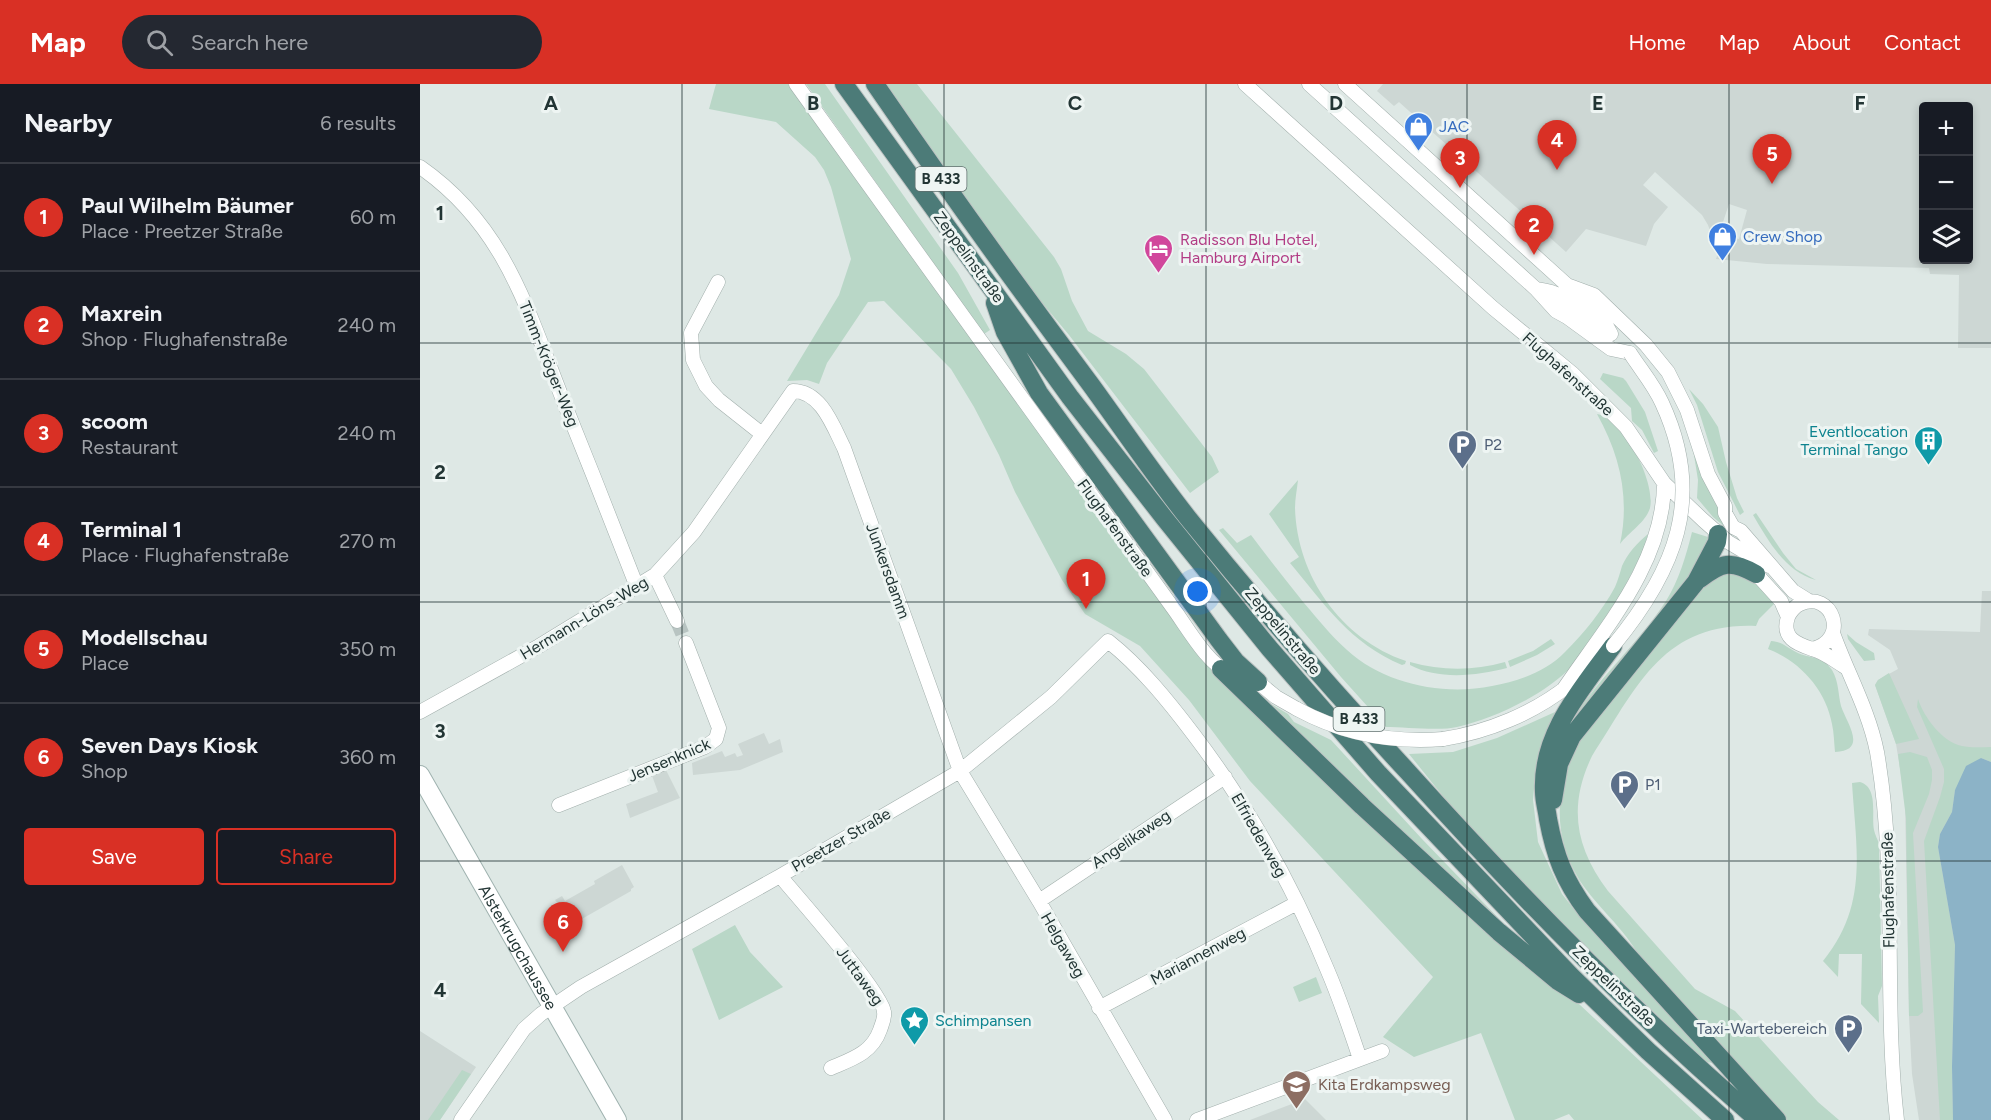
<!DOCTYPE html>
<html lang="en">
<head>
<meta charset="utf-8">
<style>
	body { margin:0; font-family:Figtree,sans-serif; background:#242831; color:#f1f3f6 }
	.controls { position:absolute; right:18px; top:18px; display:grid; overflow:hidden; border-radius:6px; box-shadow:0 3px 9px #0003 }
	.controls button { width:54px; height:54px; display:grid; place-items:center; padding:0; border:0; border-bottom:2px solid #363941; background:#171b24; color:#f1f3f6; font:30px sans-serif }
	.you { position:absolute; left:778px; top:508px; width:21px; height:21px; margin:-15px; border:4px solid #fff; border-radius:50%; background:#1a73e8; box-shadow:0 0 0 9px #1a73e833 }
	.badge { display:grid; place-items:center; width:39px; height:39px; border-radius:50%; background:#d93025; color:#fff; font-size:20px; font-weight:700 }
	.pin { position:absolute; translate:-50% -50px; filter:drop-shadow(0 2px 3px #0008) }
	.pin::after { content:''; position:absolute; top:32px; width:21px; height:18px; background:inherit; clip-path:polygon(0 0,100% 0,50% 100%) }
	.list { margin:0; padding:0; list-style:none }
	h2 { display:flex; justify-content:space-between; align-items:center; height:78px; margin:0; padding:0 24px; font-size:26px }
	h2 small { font-size:20px; font-weight:400; color:#9ea1a6 }
	.list li { display:grid; grid-template-columns:39px 1fr auto; gap:18px; align-items:center; box-sizing:border-box; height:108px; padding:0 24px; border-top:2px solid #363941 }
	.list b { display:block; font-size:22px; white-space:nowrap }
	.list p { margin:0; font-size:20px; white-space:nowrap; color:#9ea1a6 }
	.list em { font-size:20px; font-style:normal; color:#9ea1a6 }
	.actions { display:flex; gap:12px; padding:18px 24px }
	.actions a { flex:1; padding:14px 0; border:2px solid #d93025; border-radius:6px; text-align:center; font-size:21px; color:#d93025 }
	.actions .main { background:#d93025; color:#fff }
	.icon { flex:none; width:33px; height:33px; fill:none; stroke:currentColor; stroke-width:2; stroke-linecap:round; stroke-linejoin:round }
	.map { position:relative; flex:none; width:1571px; height:1036px; overflow:hidden }
	header { display:flex; align-items:center; gap:36px; box-sizing:border-box; height:84px; padding:0 30px; background:#d93025; color:#fff }
	header strong { font-size:28px }
	nav { display:flex; gap:33px; margin-inline-start:auto; font-size:21px }
	.search { width:420px; height:54px; background:#242831; display:flex; align-items:center; gap:15px; box-sizing:border-box; padding:0 21px; border-radius:33px; color:#9ea1a6; font-size:22px }
	main { display:flex }
	aside { flex:1; background:#171b24 }
	.map>svg:first-child { display:block }
</style>
</head>
<body>
<header>
<strong>Map</strong>
<div class="search"><svg class="icon" aria-label="search" viewBox="0 0 24 24"><circle cx="10" cy="10" r="6"/><path d="M15 15l6 6"/></svg>Search here</div>
<nav><a>Home</a><a>Map</a><a>About</a><a>Contact</a></nav>
</header>
<main>
<aside>
<h2>Nearby<small>6 results</small></h2>
<ul class="list">
<li><span class="badge">1</span><div><b>Paul Wilhelm Bäumer</b><p>Place · Preetzer Straße</p></div><em>60 m</em></li>
<li><span class="badge">2</span><div><b>Maxrein</b><p>Shop · Flughafenstraße</p></div><em>240 m</em></li>
<li><span class="badge">3</span><div><b>scoom</b><p>Restaurant</p></div><em>240 m</em></li>
<li><span class="badge">4</span><div><b>Terminal 1</b><p>Place · Flughafenstraße</p></div><em>270 m</em></li>
<li><span class="badge">5</span><div><b>Modellschau</b><p>Place</p></div><em>350 m</em></li>
<li><span class="badge">6</span><div><b>Seven Days Kiosk</b><p>Shop</p></div><em>360 m</em></li>
</ul>
<div class="actions"><a class="main">Save</a><a>Share</a></div>
</aside>
<div class="map">
<svg width="1571" height="1036" viewBox="0 0 1571 1036">
	<rect width="100%" height="100%" fill="#dee8e5"/>
	<!-- built -->
	<path fill="#cdd7d4" fill-rule="evenodd" d="M963,0H1571V264H1538L1539,191L1510,190L1509,184L1347,180L1296,175L1304,151L1319,155L1327,126L1309,120L1296,159L1294,158L1288,141L1282,131L1235,88L1223,101L1248,123L1234,140L1226,162L1166,145L1146,168L979,18L974,22L957,7ZM1504,22H1548V176H1504Z
		M1562,507H1571V1036H1499L1492,990L1489,932L1485,715L1476,660L1455,601L1458,596L1478,585L1470,566L1448,551L1449,545L1560,548Z
		M344,649L349,660L360,655L363,668L320,686L273,691L272,679L302,667L305,673L315,669L317,673L323,671L318,660Z
		M245,684L260,714L210,734L206,720L238,708L231,689Z
		M202,781L214,803L211,805V807L153,840L140,819L138,820L135,816L142,812L145,817L175,800L174,797Z
		M0,947L56,983L20,1036H0Z
		M885,1015L906,1036H830Z"/>
	<!-- green -->
	<path fill="#b9d7c7" d="M296,0H368L774,562L1125,892L1159,920L1283,1036H1154L1149,1030L1134,1036H1095L1061,949L994,973L963,953L1013,893L830,697L769,616L720,562L665,530L642,496L595,408L579,371L554,323L531,285L464,217L448,218L407,279L399,300L387,296L367,297L419,211L431,175L411,103L404,86L395,73L356,38L289,25Z
		M386,0H405L538,189L570,246L564,250Z
		M465,0H497L634,173L641,185L652,217L668,247L706,270L724,285L792,373L799,388L770,409L649,251L593,184Z
		M1183,289L1203,294L1206,297L1225,328L1238,367L1234,369L1222,346L1212,337L1211,324L1180,295Z
		M1269,305L1283,320L1298,343L1306,378L1317,414L1324,428L1320,431L1298,388L1277,321Z
		M1177,330C1204,335 1236,398 1230,424C1226,438 1209,448 1200,460C1210,414 1200,371 1177,330Z
		M1273,365C1285,401 1297,423 1318,454L1293,433L1277,414L1278,396Z
		M878,396C877,405 875,415 875,424C877,492 921,555 986,577L985,580L982,581C930,559 905,521 870,479L879,473L849,430Z
		M1336,429L1363,469L1376,485L1396,496C1365,488 1348,456 1333,431Z
		M803,444L817,459L831,451C848,474 866,496 884,519C898,535 911,552 927,566C964,600 1023,612 1072,602C1098,597 1126,588 1145,568C1164,549 1182,527 1195,503C1198,496 1200,489 1202,482C1208,469 1217,459 1228,450L1223,468L1198,515L1152,582C1126,610 1074,635 1037,643C1021,647 984,643 966,643L921,593L799,446Z
		M1272,448L1288,453L1289,459L1271,493L1141,657C1166,604 1214,566 1246,517C1259,496 1266,472 1272,448Z
		M1304,488L1329,492L1356,518L1339,535L1336,542C1242,538 1216,605 1172,672C1148,722 1155,763 1188,807L1275,905L1315,927L1398,1018L1419,1036H1367L1220,873C1203,843 1178,824 1160,797C1130,749 1135,697 1164,650L1286,501Z
		M1427,550L1436,558L1454,569L1455,576L1444,577L1428,555Z
		M1131,555L1135,560L1117,571L1090,583L1088,577L1113,567Z
		M1351,557C1363,558 1366,563 1376,568C1389,575 1402,571 1412,586C1419,598 1418,610 1421,622C1426,638 1449,667 1415,668C1414,658 1414,649 1412,640C1406,606 1380,577 1348,565Z
		M990,578C1022,587 1053,587 1085,578L1087,584C1056,592 1018,596 990,581Z
		M1469,589L1499,655L1476,660L1455,601L1458,596Z
		M838,612L868,630L874,638L911,656L1002,755L1085,841L1083,844Z
		M1498,615C1504,633 1522,658 1542,662C1551,664 1562,663 1571,663V678L1561,674L1535,706L1532,728L1520,750L1518,763L1535,861L1532,983L1533,1036H1520L1504,757L1520,713L1524,698V685L1497,623Z
		M1135,628L1116,682L1113,716L1118,758L1142,810L1164,838L1293,979L1286,978L1173,870L1037,731L1031,722L989,670L1033,668L1077,654Z
		M1490,668L1507,673L1512,686V696L1509,710L1493,749L1503,928L1498,932H1489L1486,734L1478,670Z
		M1440,698C1459,704 1451,731 1454,746C1455,751 1458,756 1459,760L1462,902L1458,912L1459,939L1441,920L1442,870H1419L1418,893L1403,877C1449,821 1436,765 1432,699Z
		M315,841L330,868L363,903L299,936L272,865Z
		M896,893L902,909L879,918L873,903Z
		M42,986L51,990L20,1036H8Z"/>
	<!-- water -->
	<path fill="#8cb3c7" d="M1561,674L1571,678V1036H1533L1532,983L1535,861L1518,763L1520,750L1532,728L1535,706L1546,682Z"/>
	<g fill="none" stroke-linecap="round" stroke-linejoin="round">
		<!-- minor-tunnel -->
		<path stroke="#b8c4c2" stroke-width="14" stroke-dasharray="14 7" stroke-linecap="butt" d="M257,537L266,559"/>
		<defs>
			<path id="minor" d="M376,0L753,524C767,543 788,581 810,589
				M825,0L1073,224L1153,290L1206,343L1244,399L1283,436L1308,458L1349,482
				M889,0L1116,205L1136,227L1147,233L1191,265L1210,269
				M925,0L1147,201C1162,230 1159,237 1191,250
				M0,83C85,142 107,225 143,316C168,378 193,441 217,503
				M298,198L271,249L273,276L286,302L299,316L342,350
				M1147,201L1174,211L1226,261L1248,288L1267,326L1288,390L1305,422V429L1313,443L1321,447L1373,507L1389,517
				M1116,205C1139,209 1144,209 1147,233
				M1155,217C1177,225 1181,230 1191,250
				M1331,484L1361,517L1368,533
				M235,491L257,537
				M1413,549C1427,588 1449,627 1457,668C1478,790 1463,914 1477,1036
				M1392,565C1431,556 1412,505 1380,520C1375,522 1370,528 1368,533C1361,554 1377,560 1392,565C1403,567 1415,577 1425,583
				M831,596L838,598L856,613L877,625
				M1143,606C1185,544 1244,478 1244,399
				M0,628L119,562L235,491L274,448L373,307C401,307 413,342 424,364L540,687L619,817L745,1036
				M1023,655C1068,648 1114,629 1149,601
				M139,721L285,663L296,655L299,644L266,559
				M360,792C377,812 464,911 464,928C465,934 462,940 460,946C452,969 432,975 411,984
				M619,817L805,693
				M679,924L877,819
				M41,1036L104,945L121,930L161,903L360,792L540,687L631,613L688,557C721,583 749,618 774,651C828,722 873,802 907,885C920,915 930,945 940,975
				M777,1036L962,967"/>
			<g id="secondary">
				<path id="s1" d="M0,691L197,1036"/>
			</g>
			<path id="trunk" d="M424,0L650,313L745,435L850,565L958,689L1151,892L1228,967L1305,1036
				M455,0C525,102 597,202 671,301C703,345 734,391 768,434C838,521 912,606 988,688C1098,810 1214,929 1338,1036
				M575,219L585,248L619,309L799,556L816,578L838,598
				M1280,495C1302,478 1311,476 1336,490
				M1193,562C1161,606 1121,650 1124,708C1124,717 1127,726 1128,735C1135,772 1144,796 1167,827L1357,1036
				M801,585L942,722L1079,848L1138,897L1159,910
				M1133,716L1139,680L1152,652L1276,498L1297,458L1298,450"/>
		</defs>
		<!-- minor casing -->
		<use href="#minor" stroke="#a2afac" stroke-width="15"/>
		<!-- secondary casing -->
		<use href="#secondary" stroke="#9fb2af" stroke-width="20"/>
		<!-- trunk casing -->
		<use href="#trunk" stroke="#bdc2c2" stroke-width="20"/>
		<!-- minor -->
		<use href="#minor" stroke="#fff" stroke-width="14"/>
		<!-- secondary -->
		<use href="#secondary" stroke="#fff" stroke-width="18"/>
		<!-- trunk -->
		<use href="#trunk" stroke="#4c7b78" stroke-width="18"/>
		<defs>
			<path id="minor-bridge" d="M1193,562C1255,487 1286,414 1242,319C1234,301 1221,286 1210,269
				M877,625C923,650 971,659 1023,655"/>
		</defs>
		<!-- minor-bridge casing -->
		<use href="#minor-bridge" stroke="#a2afac" stroke-width="15" stroke-linecap="butt"/>
		<!-- minor-bridge -->
		<use href="#minor-bridge" stroke="#fff" stroke-width="14"/>
	</g>
	<!-- grid -->
	<path fill="none" stroke="#223534" stroke-width="1.5" stroke-opacity="0.55" d="M262,0V1036M524,0V1036M786,0V1036M1047,0V1036M1309,0V1036M0,259H1571M0,518H1571M0,777H1571"/>
	<!-- icons -->
	<defs>
		<symbol id="shop-pin" viewBox="-11 -11 22 30"><path d="M0 17L-7.5 6A9.5 9.5 0 1 1 7.5 6Z" fill="#3f7fe0" stroke="#eef5f3"/><path d="M-5-2.5h2.3a2.7 3.5 0 0 1 5.4 0H5L5.5 6h-11ZM-1.5-2.5h3a1.5 2.3 0 0 0-3 0Z" fill="#fff"/></symbol>
		<symbol id="hotel-pin" viewBox="-11 -11 22 30"><path d="M0 17L-7.5 6A9.5 9.5 0 1 1 7.5 6Z" fill="#d1479c" stroke="#eef5f3"/><path d="M-6-4.5h1.5V1H6V5H4.5V3h-9V5H-6ZM-4 0a1.8 1.8 0 1 1 3.6 0ZM.5 0V-2.5h3Q6-2.5 6 0Z" fill="#fff"/></symbol>
		<symbol id="building-pin" viewBox="-11 -11 22 30"><path d="M0 17L-7.5 6A9.5 9.5 0 1 1 7.5 6Z" fill="#0f9aa8" stroke="#eef5f3"/><path d="M-4-6H4V6H1V3H-1V6H-4ZM-2.5-4.3h1.7v1.8h-1.7ZM.8-4.3h1.7v1.8H.8ZM-2.5-1h1.7V.8h-1.7ZM.8-1h1.7V.8H.8Z" fill="#fff"/></symbol>
		<symbol id="parking-pin" viewBox="-11 -11 22 30"><path d="M0 17L-7.5 6A9.5 9.5 0 1 1 7.5 6Z" fill="#5c6f8a" stroke="#eef5f3"/><path d="M-3.5-5.5H1a3.5 3.5 0 0 1 0 7H-1V5.5H-3.5ZM-1-3.4V-.6H.8a1.4 1.4 0 0 0 0-2.8Z" fill="#fff"/></symbol>
		<symbol id="sight-pin" viewBox="-11 -11 22 30"><path d="M0 17L-7.5 6A9.5 9.5 0 1 1 7.5 6Z" fill="#0f9aa8" stroke="#eef5f3"/><path d="M0-6L1.8-2.2L6-1.7L2.9 1.2L3.7 5.4L0 3.3L-3.7 5.4L-2.9 1.2L-6-1.7L-1.8-2.2Z" fill="#fff"/></symbol>
		<symbol id="school-pin" viewBox="-11 -11 22 30"><path d="M0 17L-7.5 6A9.5 9.5 0 1 1 7.5 6Z" fill="#8d6e63" stroke="#eef5f3"/><path d="M0-5L7-2L0 1L-7-2ZM-4 1L0 2.5L4 1V4Q0 6-4 4Z" fill="#fff"/></symbol>
	</defs>
	<g fill-rule="evenodd">
		<use href="#shop-pin" x="982" y="26" width="33" height="45"/>
		<use href="#shop-pin" x="1286" y="136" width="33" height="45"/>
		<use href="#hotel-pin" x="722" y="148" width="33" height="45"/>
		<use href="#building-pin" x="1492" y="340" width="33" height="45"/>
		<use href="#parking-pin" x="1026" y="344" width="33" height="45"/>
		<use href="#parking-pin" x="1188" y="684" width="33" height="45"/>
		<use href="#sight-pin" x="478" y="920" width="33" height="45"/>
		<use href="#parking-pin" x="1412" y="928" width="33" height="45"/>
		<use href="#school-pin" x="860" y="984" width="33" height="45"/>
	</g>
	<g text-anchor="middle" dominant-baseline="central" stroke-width="6" stroke-linejoin="round" paint-order="stroke">
		<!-- shield labels -->
		<g fill="#eef5f3" stroke="#5f6f6d" stroke-width="1.5">
			<rect x="495.5" y="83" width="51" height="24" rx="4.5"/>
			<rect x="913.5" y="623" width="51" height="24" rx="4.5"/>
		</g>
		<g font-size="15" font-weight="bold" fill="#223534">
			<text x="521" y="95">B 433</text>
			<text x="939" y="635">B 433</text>
		</g>
		<!-- shop labels -->
		<g font-size="16" fill="#366cbe" stroke="#eef5f3" text-anchor="start">
			<text x="1019" y="42">JAC</text>
			<text x="1323" y="152">Crew Shop</text>
		</g>
		<!-- hotel labels -->
		<g font-size="16" fill="#b23c85" stroke="#eef5f3" text-anchor="start">
			<text x="760" y="155">Radisson Blu Hotel,<tspan x="760" dy="18">Hamburg Airport</tspan></text>
		</g>
		<!-- street labels -->
		<g font-size="16" fill="#223534" stroke="#eef5f3">
			<text transform="translate(549 173) rotate(54)">Zeppelinstraße</text>
			<text transform="translate(129 280) rotate(68)">Timm-Kröger-Weg</text>
			<text transform="translate(1148 290) rotate(42)">Flughafenstraße</text>
			<text transform="translate(695 444) rotate(54)">Flughafenstraße</text>
			<text transform="translate(468 487) rotate(70)">Junkersdamm</text>
			<text transform="translate(164 534) rotate(-31)">Hermann-Löns-Weg</text>
			<text transform="translate(863 547) rotate(50)">Zeppelinstraße</text>
			<text transform="translate(249 676) rotate(-23)">Jensenknick</text>
			<text transform="translate(839 751) rotate(60)">Elfriedenweg</text>
			<text transform="translate(711 755) rotate(-34)">Angelikaweg</text>
			<text transform="translate(421 756) rotate(-30)">Preetzer Straße</text>
			<text transform="translate(1468 806) rotate(-91)">Flughafenstraße</text>
			<text transform="translate(643 861) rotate(60)">Helgaweg</text>
			<text stroke="none"><textPath href="#s1" startOffset="198">Alsterkrugchaussee</textPath></text>
			<text transform="translate(778 872) rotate(-28)">Mariannenweg</text>
			<text transform="translate(440 892) rotate(54)">Juttaweg</text>
			<text transform="translate(1194 902) rotate(44)">Zeppelinstraße</text>
		</g>
		<!-- culture labels -->
		<g font-size="16" fill="#0d838f" stroke="#eef5f3" text-anchor="end">
			<text x="1488" y="347">Eventlocation<tspan x="1488" dy="18">Terminal Tango</tspan></text>
			<text x="515" y="936" text-anchor="start">Schimpansen</text>
		</g>
		<!-- service labels -->
		<g font-size="16" fill="#4e5e75" stroke="#eef5f3" text-anchor="start">
			<text x="1064" y="360">P2</text>
			<text x="1225" y="700">P1</text>
			<text x="1407" y="944" text-anchor="end">Taxi-Wartebereich</text>
		</g>
		<!-- education labels -->
		<g font-size="16" fill="#785e54" stroke="#eef5f3" text-anchor="start">
			<text x="898" y="1000">Kita Erdkampsweg</text>
		</g>
	</g>
	<g font-size="20" text-anchor="middle" font-weight="bold" fill="#223534" stroke="#eef5f3" stroke-width="6" stroke-linejoin="round" paint-order="stroke">
		<text x="131" y="26">A</text>
		<text x="393" y="26">B</text>
		<text x="655" y="26">C</text>
		<text x="916" y="26">D</text>
		<text x="1178" y="26">E</text>
		<text x="1440" y="26">F</text>
		<text x="20" y="136">1</text>
		<text x="20" y="395">2</text>
		<text x="20" y="654">3</text>
		<text x="20" y="913">4</text>
	</g>
</svg>
<div class="controls">
<button>+</button>
<button>−</button>
<button><svg class="icon" aria-label="layers" viewBox="0 0 24 24"><path d="M12 4l9 5-9 5-9-5zM3 14l9 5 9-5"/></svg></button>
</div>
<div class="you"></div>
<div class="pin badge" style="left:666px;top:525px">1</div>
<div class="pin badge" style="left:1114px;top:171px">2</div>
<div class="pin badge" style="left:1040px;top:104px">3</div>
<div class="pin badge" style="left:1137px;top:86px">4</div>
<div class="pin badge" style="left:1352px;top:100px">5</div>
<div class="pin badge" style="left:143px;top:868px">6</div>
</div>
</main>
</body>
</html>
